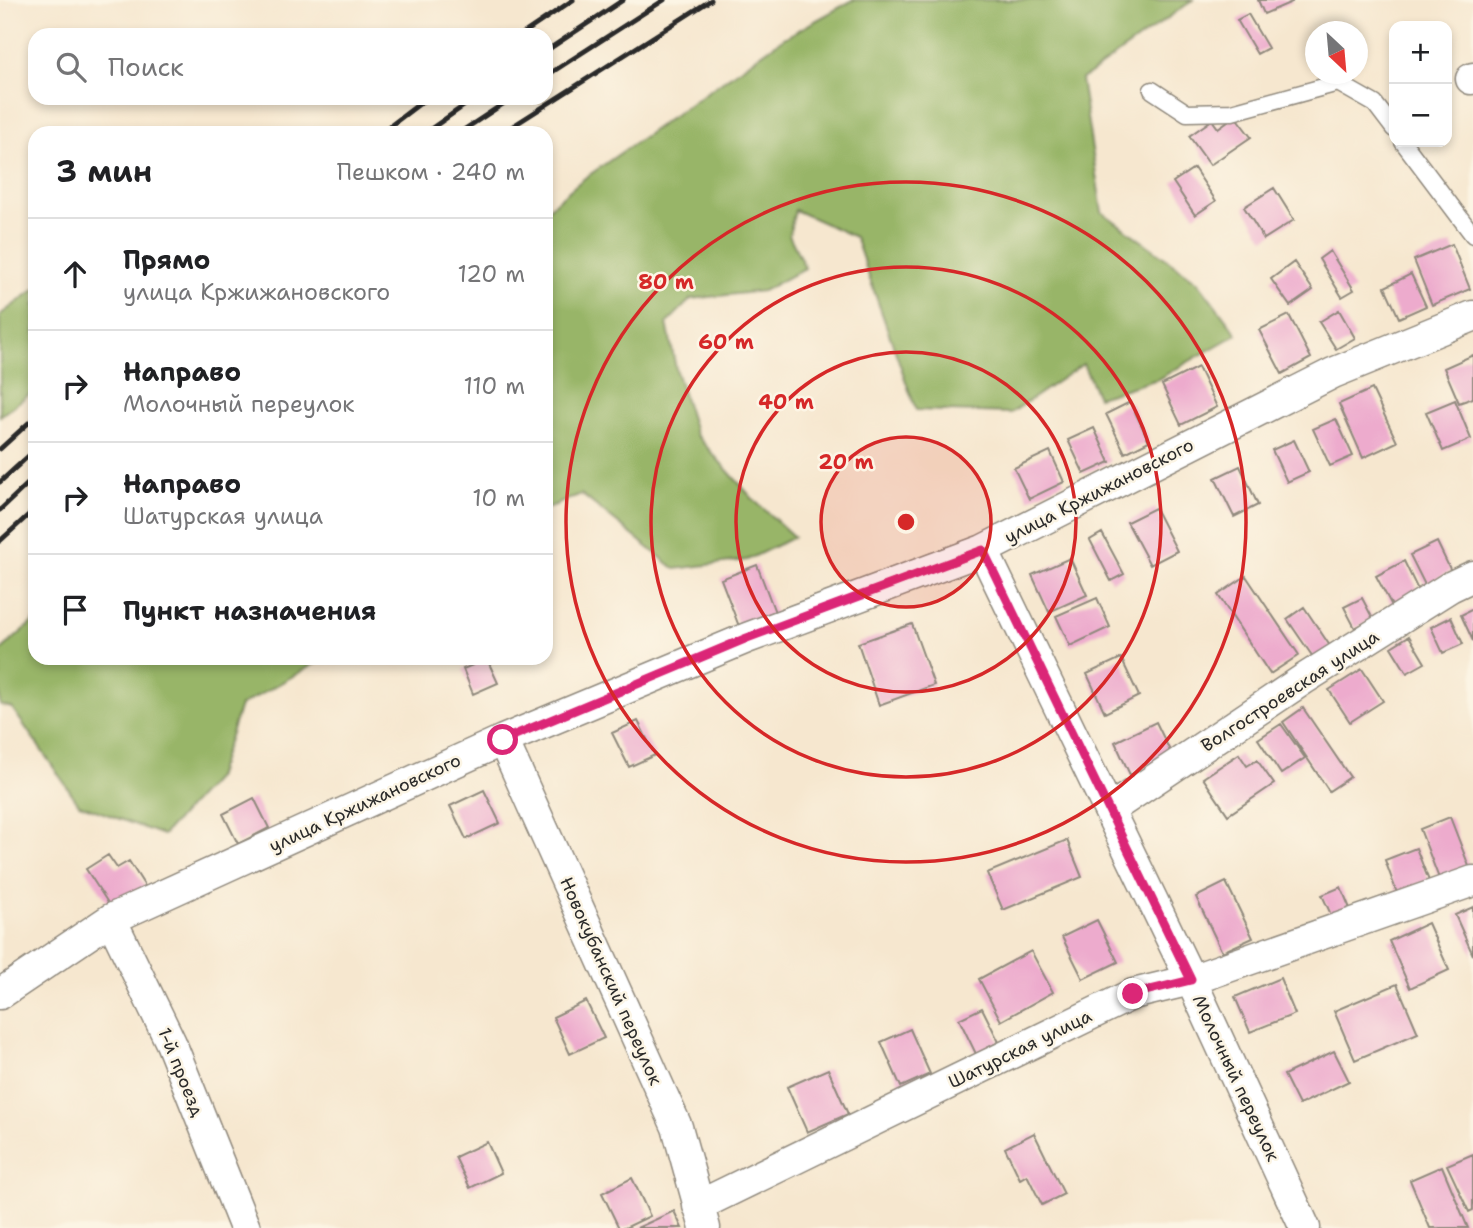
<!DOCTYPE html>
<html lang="ru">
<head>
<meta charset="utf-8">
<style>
	body { margin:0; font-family:"Shantell Sans",sans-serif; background:#f6f6f6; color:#202124 }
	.controls { position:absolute; right:21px; top:21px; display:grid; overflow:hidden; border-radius:14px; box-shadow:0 4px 10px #0003 }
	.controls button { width:63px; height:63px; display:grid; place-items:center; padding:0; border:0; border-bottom:2px solid #e0e0e0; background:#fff; color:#202124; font:35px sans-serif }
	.compass { position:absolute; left:1305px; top:21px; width:63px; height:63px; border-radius:50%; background:#fff; box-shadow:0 4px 10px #0003; rotate:154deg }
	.stop { position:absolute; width:21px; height:21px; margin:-16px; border:5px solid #db2777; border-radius:50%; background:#fff }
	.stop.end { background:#db2777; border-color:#fff; box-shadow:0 2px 7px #0008 }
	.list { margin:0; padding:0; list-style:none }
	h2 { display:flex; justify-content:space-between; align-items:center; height:91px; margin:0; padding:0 28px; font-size:30px }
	h2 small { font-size:23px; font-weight:400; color:#757577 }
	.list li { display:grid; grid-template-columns:46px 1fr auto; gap:21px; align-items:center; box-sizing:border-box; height:112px; padding:0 28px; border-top:2px solid #e0e0e0 }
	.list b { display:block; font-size:26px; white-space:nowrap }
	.list p { margin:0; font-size:23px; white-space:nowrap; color:#757577 }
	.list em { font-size:23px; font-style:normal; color:#757577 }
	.icon { flex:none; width:38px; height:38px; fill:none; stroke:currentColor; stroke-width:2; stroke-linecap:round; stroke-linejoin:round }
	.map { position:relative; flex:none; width:1473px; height:1228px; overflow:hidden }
	.search { position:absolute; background:#fff; box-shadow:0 4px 10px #0003; left:28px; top:28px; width:525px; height:77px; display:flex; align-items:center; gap:18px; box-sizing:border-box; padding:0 24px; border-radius:21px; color:#757577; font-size:26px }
	.panel { position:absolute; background:#fff; box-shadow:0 4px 10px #0003; left:28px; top:126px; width:525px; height:539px; border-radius:21px }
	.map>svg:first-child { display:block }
</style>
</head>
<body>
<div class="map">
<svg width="1473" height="1228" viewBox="0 0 1473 1228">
	<rect width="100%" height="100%" fill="#fcf5e5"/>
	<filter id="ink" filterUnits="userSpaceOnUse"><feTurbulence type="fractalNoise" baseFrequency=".0143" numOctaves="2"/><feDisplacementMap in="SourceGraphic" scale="14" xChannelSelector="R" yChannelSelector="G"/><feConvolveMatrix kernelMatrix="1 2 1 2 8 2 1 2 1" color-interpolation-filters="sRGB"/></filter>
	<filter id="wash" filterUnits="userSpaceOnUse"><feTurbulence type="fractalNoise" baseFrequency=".00686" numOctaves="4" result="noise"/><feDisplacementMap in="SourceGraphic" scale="28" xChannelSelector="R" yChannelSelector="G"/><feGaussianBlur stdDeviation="1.57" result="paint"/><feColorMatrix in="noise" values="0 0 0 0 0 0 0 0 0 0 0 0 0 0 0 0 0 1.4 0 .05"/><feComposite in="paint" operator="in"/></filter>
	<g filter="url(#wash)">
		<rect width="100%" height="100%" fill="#f6e7cf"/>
		<!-- forest -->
		<path fill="#98b567" stroke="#627049" stroke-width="2" d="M853,0H1193L1081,80L1102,212L1198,282L1237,334L1158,379L1098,397L1083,364L1011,413L916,410L855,237L795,210L789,235L805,268L763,291L691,299L667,323L677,374L696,435L753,499L794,537L747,560L675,569L581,494L546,509V210L582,180L784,38Z
			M35,289V390L0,416V315Z
			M35,620V658H325L240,706L216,778L163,835L79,804L12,708L0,705V651Z"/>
		<g id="blocks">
			<!-- building -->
			<path fill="#edabcd" d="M1258,0H1291L1292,2L1264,14Z
				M1248,14L1268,48L1257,54L1237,20Z
				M1235,116L1251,137L1210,165L1189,136L1212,120L1218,128Z
				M1194,168L1216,201L1195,215L1173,182Z
				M1274,188L1294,220L1264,239L1244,207Z
				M1452,244L1470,289L1432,305L1414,260Z
				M1330,251L1354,290L1342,297L1319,259Z
				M1294,262L1313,290L1290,306L1271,279Z
				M1411,274L1426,306L1399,318L1385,287Z
				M1339,310L1355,338L1336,349L1319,322Z
				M1289,315L1311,358L1282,374L1259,330Z
				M1473,355V398L1459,403L1444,368Z
				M1198,367L1217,407L1181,425L1162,385Z
				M1372,389L1397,442L1363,458L1339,404Z
				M1455,400L1471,439L1443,451L1426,412Z
				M1130,402L1149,441L1125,453L1106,414Z
				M1336,419L1353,456L1330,466L1313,429Z
				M1094,428L1110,462L1084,474L1068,440Z
				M1294,440L1309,472L1287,482L1272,450Z
				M1050,451L1064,482L1029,499L1014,468Z
				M1240,466L1258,505L1234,517L1215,478Z
				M1155,508L1177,551L1150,565L1127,522Z
				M1102,533L1124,574L1111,581L1090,540Z
				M1437,542L1451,571L1425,585L1410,555Z
				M1070,558L1087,595L1049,612L1032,575Z
				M1404,561L1419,592L1392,606L1376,576Z
				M757,565L776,615L740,629L721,579Z
				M1246,576L1299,655L1270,674L1218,595Z
				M1097,598L1110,627L1070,646L1056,616Z
				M1362,598L1373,619L1355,628L1344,607Z
				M1304,607L1332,649L1315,660L1287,619Z
				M1473,609V641L1461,615Z
				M1451,617L1463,644L1443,653L1431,627Z
				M912,624L934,685L879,705L858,643Z
				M1409,636L1425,663L1407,673L1391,647Z
				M1121,658L1139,696L1105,713L1087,674Z
				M487,659L498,683L473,694L463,669Z
				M1362,669L1383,701L1350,722L1329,690Z
				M1303,708L1350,777L1329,791L1283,722Z
				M638,721L655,755L629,767L612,733Z
				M1156,722L1172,755L1130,775L1115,742Z
				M1281,724L1305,758L1281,774L1258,739Z
				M1239,754L1247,766L1257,760L1274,784L1228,815L1203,778Z
				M484,790L500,823L466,839L450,806Z
				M254,798L269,828L238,844L223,814Z
				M1450,817L1470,869L1440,881L1420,829Z
				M1067,840L1082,877L1003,910L987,873Z
				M1416,848L1429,881L1397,893L1385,860Z
				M108,855L117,868L129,861L146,888L112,909L86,869Z
				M1226,882L1253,938L1222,952L1196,897Z
				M1341,887L1351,911L1333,919L1322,895Z
				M1473,907V955L1455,915Z
				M1097,920L1118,962L1083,979L1062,937Z
				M1428,923L1449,970L1410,988L1389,941Z
				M1031,951L1053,992L1001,1021L979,979Z
				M1280,978L1295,1014L1250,1032L1235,997Z
				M1397,984L1418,1033L1355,1060L1334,1011Z
				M586,1001L604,1038L570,1054L553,1017Z
				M982,1008L999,1042L976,1054L959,1019Z
				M910,1029L930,1074L901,1087L881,1042Z
				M1334,1051L1349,1081L1299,1105L1284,1075Z
				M828,1069L848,1114L807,1132L787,1087Z
				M1034,1133L1064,1194L1042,1205L1027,1175L1020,1179L1005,1148Z
				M487,1142L501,1173L470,1188L455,1157Z
				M1473,1154V1210L1469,1212L1447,1165Z
				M1442,1166L1468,1228H1430L1410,1180Z
				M632,1178L650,1216L625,1228H619L602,1193Z
				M674,1211L682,1228H637Z"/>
		</g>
	</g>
	<g filter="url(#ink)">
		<use href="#blocks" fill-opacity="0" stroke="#90897d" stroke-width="2"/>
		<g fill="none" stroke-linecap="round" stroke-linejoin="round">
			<defs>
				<path id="lane" d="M1152,90L1187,113L1232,112L1338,83L1375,104L1394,129
					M1403,142L1473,235"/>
				<path id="street" d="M1471,79L1473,78
					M983,550L1191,980L1305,1228
					M503,740L677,1127L705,1228
					M1109,810L1304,679L1450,587L1473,576
					M111,919L171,1043L245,1228
					M0,994L111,919L503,740L747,638L983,550L1333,373L1473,316
					M698,1206L1133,994L1191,980L1473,881"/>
			</defs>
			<!-- lane casing -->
			<use href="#lane" stroke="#90897d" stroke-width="19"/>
			<!-- street casing -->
			<use href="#street" stroke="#90897d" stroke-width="33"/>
			<!-- lane -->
			<use href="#lane" stroke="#fff" stroke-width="16"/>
			<!-- street -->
			<use href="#street" stroke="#fff" stroke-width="30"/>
			<!-- rail -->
			<path stroke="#2b2b2b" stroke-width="5" d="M521,35L573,0
				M546,51L623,0
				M546,76L664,0
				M381,133L427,98
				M425,133L475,98
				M459,133L512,98
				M502,133L711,0
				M0,449L35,417
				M0,482L35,450
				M0,510L35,477
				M0,541L35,509"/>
		</g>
	</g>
	<g fill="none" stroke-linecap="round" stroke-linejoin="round" filter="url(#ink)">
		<!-- route -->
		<path stroke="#db2777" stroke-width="9" d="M503,740L747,638L983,550L1191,980L1133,994"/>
	</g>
	<!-- distance rings -->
	<circle cx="906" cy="522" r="85" fill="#d62828" fill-opacity=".12"/>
	<g fill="none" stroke="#d62828" stroke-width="3.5">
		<circle cx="906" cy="522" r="85"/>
		<circle cx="906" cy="522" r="170"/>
		<circle cx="906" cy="522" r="255"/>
		<circle cx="906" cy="522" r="340"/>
	</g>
	<g text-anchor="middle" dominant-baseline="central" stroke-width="5" stroke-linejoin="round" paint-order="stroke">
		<!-- street labels -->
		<g font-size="18" fill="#2b2b2b" stroke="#fcf5e5">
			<text transform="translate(1099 491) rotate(-27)">улица Кржижановского</text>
			<text transform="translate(1290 691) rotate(-33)">Волгостроевская улица</text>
			<text transform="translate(365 803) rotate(-25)">улица Кржижановского</text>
			<text transform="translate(611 981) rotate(66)">Новокубанский переулок</text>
			<text transform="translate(1020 1049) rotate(-26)">Шатурская улица</text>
			<text transform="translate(181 1072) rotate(68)">1-й проезд</text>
			<text transform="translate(1236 1078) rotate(65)">Молочный переулок</text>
		</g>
	</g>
	<circle cx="906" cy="522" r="10" fill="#d62828" stroke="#fcf5e5" stroke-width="3.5"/>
	<g font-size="21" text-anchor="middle" font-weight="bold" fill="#d62828" stroke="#fcf5e5" stroke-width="5" stroke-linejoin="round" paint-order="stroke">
		<text x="666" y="289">80 m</text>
		<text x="726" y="349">60 m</text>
		<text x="786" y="409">40 m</text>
		<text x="846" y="469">20 m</text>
	</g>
</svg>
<div class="controls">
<button>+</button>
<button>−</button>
</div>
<svg class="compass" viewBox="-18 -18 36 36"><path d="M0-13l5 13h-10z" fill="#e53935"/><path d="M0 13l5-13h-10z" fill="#757577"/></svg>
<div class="stop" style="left:503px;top:740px"></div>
<div class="stop end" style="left:1133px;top:994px"></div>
<div class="search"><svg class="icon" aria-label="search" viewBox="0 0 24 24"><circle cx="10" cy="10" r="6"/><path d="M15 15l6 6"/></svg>Поиск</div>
<section class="panel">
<h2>3 мин<small>Пешком · 240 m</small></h2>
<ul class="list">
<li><svg class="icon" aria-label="ahead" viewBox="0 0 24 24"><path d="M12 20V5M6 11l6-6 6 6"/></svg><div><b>Прямо</b><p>улица Кржижановского</p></div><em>120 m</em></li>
<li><svg class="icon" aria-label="right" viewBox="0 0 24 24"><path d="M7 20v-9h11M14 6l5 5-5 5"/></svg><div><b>Направо</b><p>Молочный переулок</p></div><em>110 m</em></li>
<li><svg class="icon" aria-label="right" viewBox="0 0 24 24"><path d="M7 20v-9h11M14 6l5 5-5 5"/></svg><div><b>Направо</b><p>Шатурская улица</p></div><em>10 m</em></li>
<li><svg class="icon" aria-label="arrive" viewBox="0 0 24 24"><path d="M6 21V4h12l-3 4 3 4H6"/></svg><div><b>Пункт назначения</b></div></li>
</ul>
</section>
</div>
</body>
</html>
